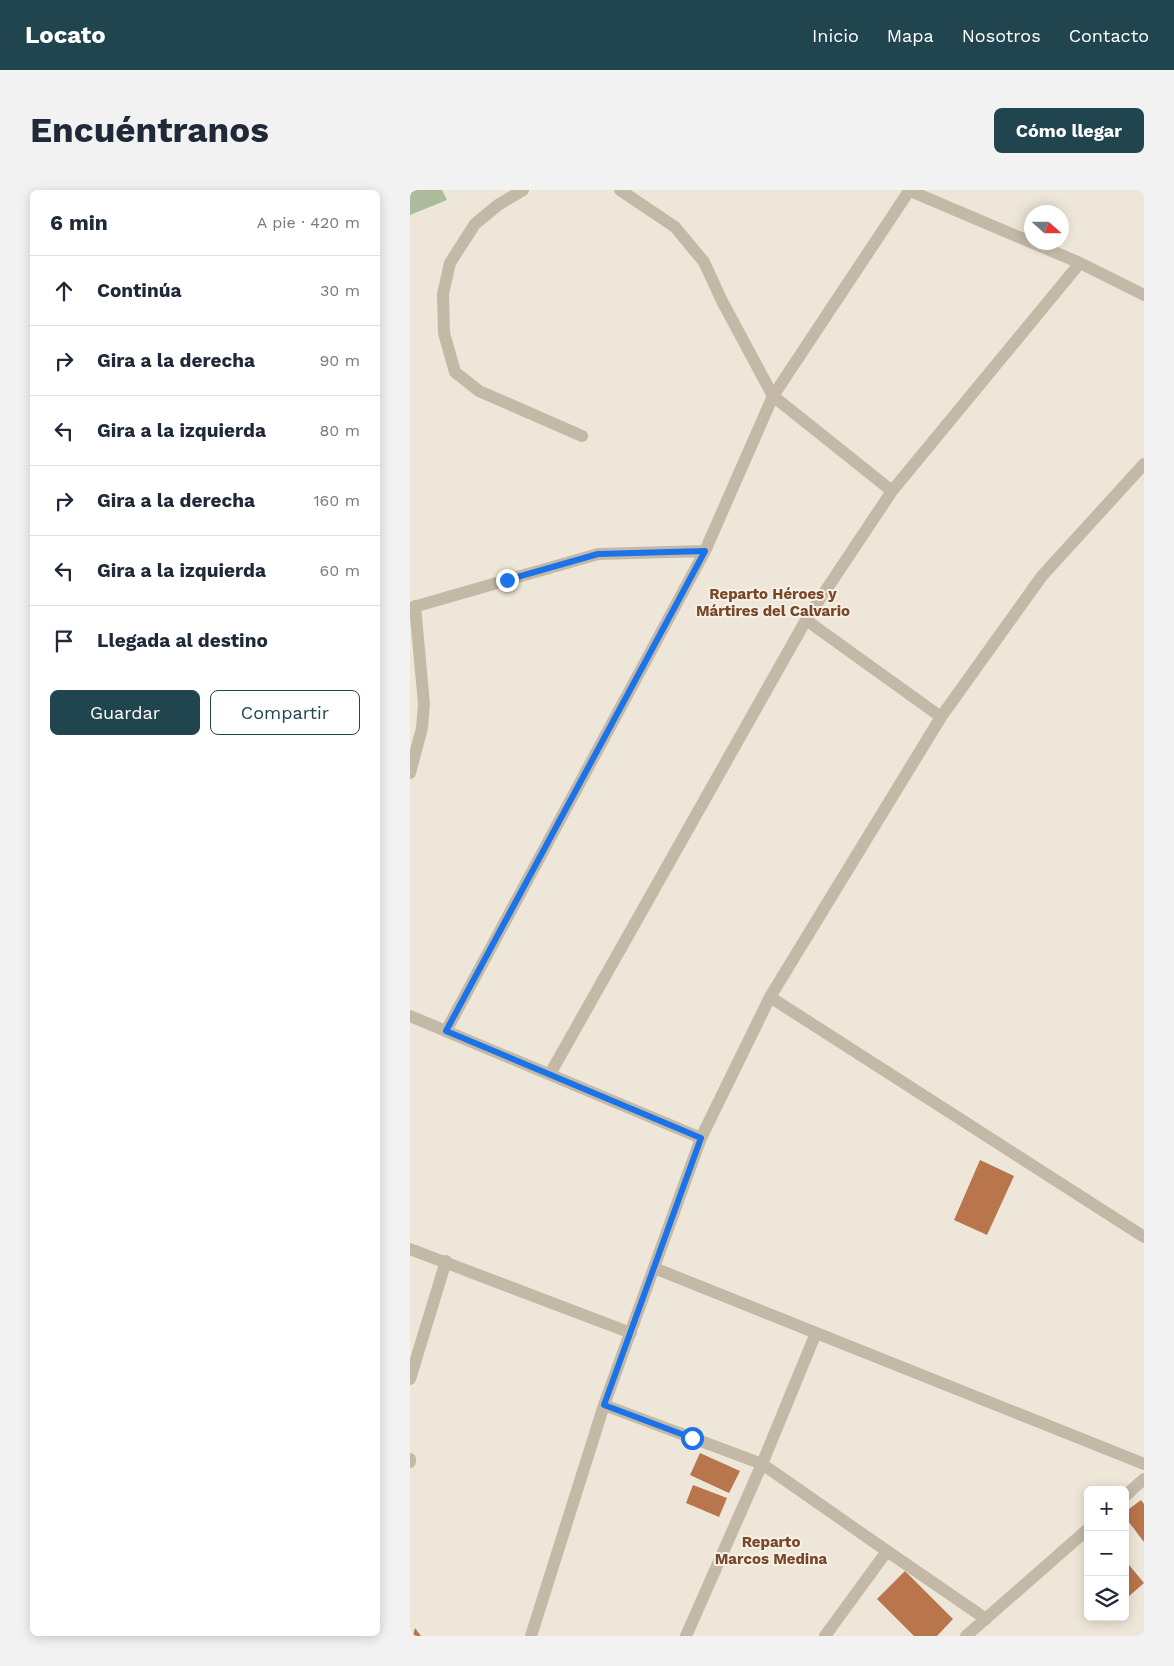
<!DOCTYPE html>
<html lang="es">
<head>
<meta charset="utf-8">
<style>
	body { margin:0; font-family:"Work Sans",sans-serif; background:#f2f2f3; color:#1f2937 }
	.controls { position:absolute; right:15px; bottom:15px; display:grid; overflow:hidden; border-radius:8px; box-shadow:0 2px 12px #0003 }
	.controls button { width:45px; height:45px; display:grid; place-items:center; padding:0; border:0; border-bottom:1px solid #e0e1e3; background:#fff; color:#1f2937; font:25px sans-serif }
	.compass { position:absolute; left:614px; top:15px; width:45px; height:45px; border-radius:50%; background:#fff; box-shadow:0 2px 12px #0003; rotate:111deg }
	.stop { position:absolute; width:15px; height:15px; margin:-11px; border:4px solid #1a73e8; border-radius:50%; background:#fff }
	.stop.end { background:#1a73e8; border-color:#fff; box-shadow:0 1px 5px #0008 }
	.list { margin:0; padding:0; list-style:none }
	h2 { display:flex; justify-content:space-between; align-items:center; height:65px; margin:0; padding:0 20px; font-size:21px }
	h2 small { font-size:16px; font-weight:400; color:#747a83 }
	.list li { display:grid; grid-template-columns:32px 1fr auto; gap:15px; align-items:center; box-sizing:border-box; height:70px; padding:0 20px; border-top:1px solid #e0e1e3 }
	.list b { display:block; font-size:19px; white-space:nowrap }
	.list em { font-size:16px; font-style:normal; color:#747a83 }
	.actions { display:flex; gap:10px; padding:15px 20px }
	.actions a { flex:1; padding:11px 0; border:1px solid #21454f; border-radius:8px; text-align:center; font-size:18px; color:#21454f }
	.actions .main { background:#21454f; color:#fff }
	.icon { flex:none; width:28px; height:28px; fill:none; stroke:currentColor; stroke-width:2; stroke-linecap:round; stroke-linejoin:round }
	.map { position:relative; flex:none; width:734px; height:1446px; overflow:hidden; border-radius:8px }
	header { display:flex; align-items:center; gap:30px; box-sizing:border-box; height:70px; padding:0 25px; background:#21454f; color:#fff }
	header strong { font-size:24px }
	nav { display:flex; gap:28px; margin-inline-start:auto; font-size:18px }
	.intro { display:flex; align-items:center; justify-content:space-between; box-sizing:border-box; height:120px; padding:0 30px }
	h1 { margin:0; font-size:35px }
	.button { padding:12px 22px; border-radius:8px; background:#21454f; color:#fff; font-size:18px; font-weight:700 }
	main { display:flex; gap:30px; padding:0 30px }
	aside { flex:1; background:#fff; border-radius:8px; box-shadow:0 2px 12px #0003 }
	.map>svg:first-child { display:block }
</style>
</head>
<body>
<header>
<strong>Locato</strong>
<nav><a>Inicio</a><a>Mapa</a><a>Nosotros</a><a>Contacto</a></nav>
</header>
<div class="intro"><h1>Encuéntranos</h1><a class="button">Cómo llegar</a></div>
<main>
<aside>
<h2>6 min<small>A pie · 420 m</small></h2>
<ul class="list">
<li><svg class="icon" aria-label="ahead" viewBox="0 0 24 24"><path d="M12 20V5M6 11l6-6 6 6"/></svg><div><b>Continúa</b></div><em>30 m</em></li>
<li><svg class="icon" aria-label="right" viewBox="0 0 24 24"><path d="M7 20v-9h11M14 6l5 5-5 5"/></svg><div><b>Gira a la derecha</b></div><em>90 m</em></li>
<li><svg class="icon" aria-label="left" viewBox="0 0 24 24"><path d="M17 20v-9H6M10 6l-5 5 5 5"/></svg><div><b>Gira a la izquierda</b></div><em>80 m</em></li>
<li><svg class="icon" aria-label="right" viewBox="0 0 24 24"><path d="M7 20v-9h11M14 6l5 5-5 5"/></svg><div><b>Gira a la derecha</b></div><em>160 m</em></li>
<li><svg class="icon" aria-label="left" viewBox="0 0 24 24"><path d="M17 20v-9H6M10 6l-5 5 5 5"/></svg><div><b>Gira a la izquierda</b></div><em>60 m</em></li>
<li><svg class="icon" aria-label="arrive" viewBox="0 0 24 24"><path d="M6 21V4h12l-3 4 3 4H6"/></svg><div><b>Llegada al destino</b></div></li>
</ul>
<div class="actions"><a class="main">Guardar</a><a>Compartir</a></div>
</aside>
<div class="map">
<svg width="734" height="1446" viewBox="0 0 734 1446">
	<rect width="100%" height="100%" fill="#eee7d9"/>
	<!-- pitch -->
	<path fill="#acbb9b" d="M0,0H32L37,10L0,25Z"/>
	<!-- building -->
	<path fill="#b9754c" d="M570,970L604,986L577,1045L544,1030Z
		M290,1263L330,1281L319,1303L280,1285Z
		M283,1295L317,1308L309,1327L276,1313Z
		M731,1310L734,1314V1352L715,1327V1322Z
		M715,1370L734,1393L718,1407L715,1404Z
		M495,1381L543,1429L527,1446H504L467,1409Z
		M5,1438L11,1446H3Z"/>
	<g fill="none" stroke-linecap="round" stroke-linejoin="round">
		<!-- minor -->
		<path stroke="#c4b8a7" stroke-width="12" d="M113,0L88,15L65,34L40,73L33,104L34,143L45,182L69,201L172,246
			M210,0L265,37L294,72L312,111L363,206L482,301
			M498,0L670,73L734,105
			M0,418L188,364L295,361
			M396,430L531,527
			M0,583L12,538L14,514L5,416
			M360,807L734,1047
			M0,826L291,948
			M36,841L295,361L363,206L499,1
			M140,884L396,430L482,301L670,73
			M0,1059L221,1143
			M244,1078L734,1274
			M0,1189L36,1071
			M194,1215L352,1274L477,1361L415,1446
			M0,1269V1272
			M715,1306L734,1289
			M477,1361L576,1429
			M121,1446L194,1215L291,948L360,807L531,527L632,386L734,274
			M276,1446L352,1274L406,1143
			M556,1446L678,1339"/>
	</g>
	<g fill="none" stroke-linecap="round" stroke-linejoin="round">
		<!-- route -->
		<path stroke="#1a73e8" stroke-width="6" d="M97,390L188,364L295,361L36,841L291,948L194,1215L282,1248"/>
	</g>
	<g text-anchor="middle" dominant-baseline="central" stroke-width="4" stroke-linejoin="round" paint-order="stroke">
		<!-- neighbourhood labels -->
		<g font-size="15" font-weight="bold" fill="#784628" stroke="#f6f1e5">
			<text x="363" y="404">Reparto Héroes y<tspan x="363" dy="17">Mártires del Calvario</tspan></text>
			<text x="361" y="1352">Reparto<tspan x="361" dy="17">Marcos Medina</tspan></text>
		</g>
	</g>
</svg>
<div class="controls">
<button>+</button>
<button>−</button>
<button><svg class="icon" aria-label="layers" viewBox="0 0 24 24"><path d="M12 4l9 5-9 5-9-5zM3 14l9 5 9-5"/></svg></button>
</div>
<svg class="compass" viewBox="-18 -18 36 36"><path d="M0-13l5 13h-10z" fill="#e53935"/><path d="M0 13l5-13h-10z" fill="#747a83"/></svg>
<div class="stop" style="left:282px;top:1248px"></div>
<div class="stop end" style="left:97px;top:390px"></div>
</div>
</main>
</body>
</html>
